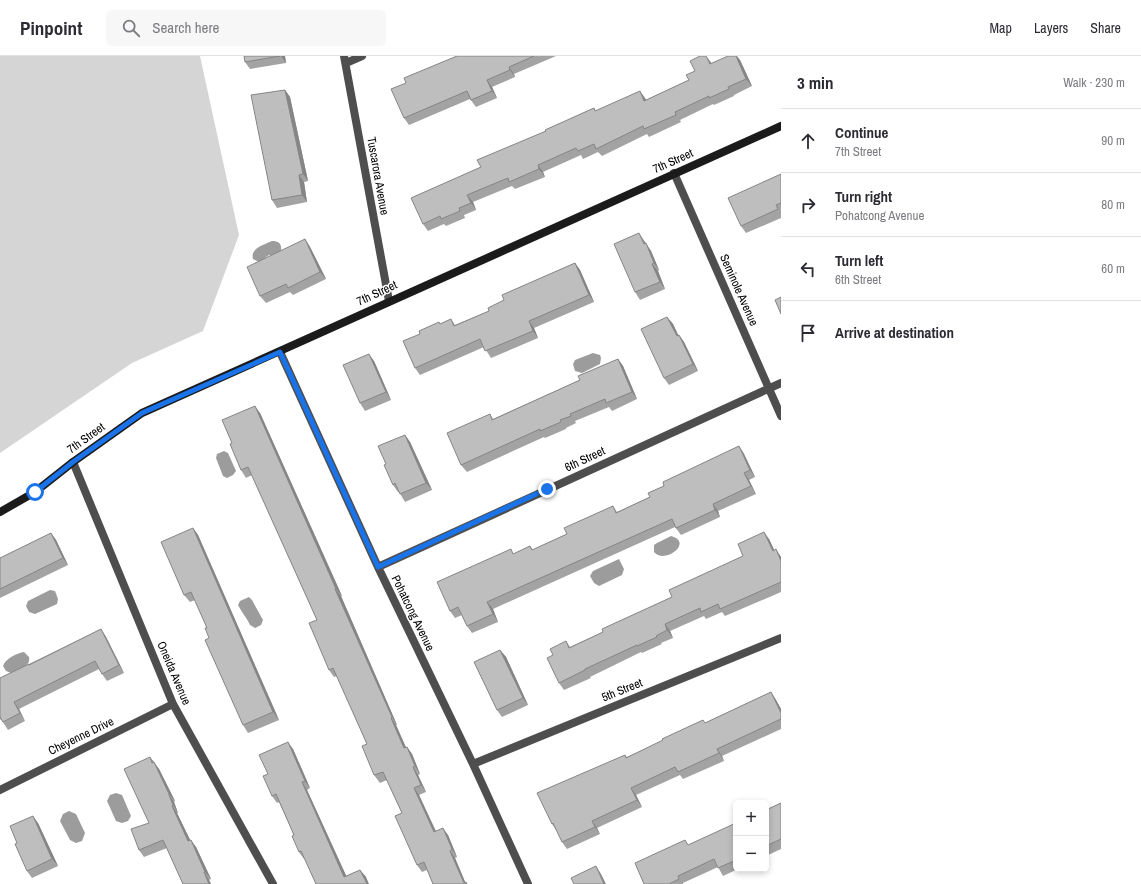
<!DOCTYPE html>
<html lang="en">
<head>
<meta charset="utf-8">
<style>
	body { margin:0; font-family:"Archivo Narrow",sans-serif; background:#f7f7f7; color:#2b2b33 }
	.controls { position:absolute; right:12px; bottom:12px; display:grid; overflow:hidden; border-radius:6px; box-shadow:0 2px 6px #0003 }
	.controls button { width:36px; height:36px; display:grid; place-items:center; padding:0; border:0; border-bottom:1px solid #e1e1e2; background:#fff; color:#2b2b33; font:20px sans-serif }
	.stop { position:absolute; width:12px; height:12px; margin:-9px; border:3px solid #1a73e8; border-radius:50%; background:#fff }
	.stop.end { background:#1a73e8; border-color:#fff; box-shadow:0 1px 4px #0008 }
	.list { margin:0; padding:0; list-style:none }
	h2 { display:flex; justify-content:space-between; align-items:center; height:52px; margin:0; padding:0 16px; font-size:17px }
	h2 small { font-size:13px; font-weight:400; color:#7c7c81 }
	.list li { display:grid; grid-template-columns:26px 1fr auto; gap:12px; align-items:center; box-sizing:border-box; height:64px; padding:0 16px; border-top:1px solid #e1e1e2 }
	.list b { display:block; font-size:15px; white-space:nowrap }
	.list p { margin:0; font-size:13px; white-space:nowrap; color:#7c7c81 }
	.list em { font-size:13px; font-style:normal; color:#7c7c81 }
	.icon { flex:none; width:22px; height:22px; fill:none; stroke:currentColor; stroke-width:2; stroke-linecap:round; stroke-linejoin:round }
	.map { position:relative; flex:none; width:781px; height:828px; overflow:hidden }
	header { display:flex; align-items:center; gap:24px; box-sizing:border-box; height:56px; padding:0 20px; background:#fff; border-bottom:1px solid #e1e1e2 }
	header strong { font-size:19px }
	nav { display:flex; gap:22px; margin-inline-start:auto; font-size:14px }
	.search { width:280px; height:36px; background:#f7f7f7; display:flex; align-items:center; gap:10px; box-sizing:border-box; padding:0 14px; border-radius:6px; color:#7c7c81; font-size:15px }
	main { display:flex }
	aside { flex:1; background:#fff }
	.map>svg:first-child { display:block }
</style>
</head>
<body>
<header>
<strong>Pinpoint</strong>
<div class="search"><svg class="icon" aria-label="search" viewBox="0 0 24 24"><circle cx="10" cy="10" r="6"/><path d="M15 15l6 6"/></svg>Search here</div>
<nav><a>Map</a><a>Layers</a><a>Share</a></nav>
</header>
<main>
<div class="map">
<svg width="781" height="828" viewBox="0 0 781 828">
	<rect width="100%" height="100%" fill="#fff"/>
	<!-- green -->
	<path fill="#d5d5d5" d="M0,0H200L239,179L203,275L132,307L0,397Z"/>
	<!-- water -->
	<path fill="#9c9c9c" d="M272,185C279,185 282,188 281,195L274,199H269L259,206L253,203C250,192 264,189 272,185Z
		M593,297L600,299L601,302L600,308L582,317L575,315L573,308L575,304Z
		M224,395L228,397L236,415L233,419L227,422L223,420L216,402L217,398Z
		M671,480C694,486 665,509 654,496V489L657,487Z
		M619,503L624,513L622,519L599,530L594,527L590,520L593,515Z
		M50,534L55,535L58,543L57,548L35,558L29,556L26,550L28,545Z
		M249,541L252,544L263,564L261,569L255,572L250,569C247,562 242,557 238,549L240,545Z
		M24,596L29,601C31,611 19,613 11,617L6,615L3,610C5,603 17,597 24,596Z
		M116,737L122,739L131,760L128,765L122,767L116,765L107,745L110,739Z
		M69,755L76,758L85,777L82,785L76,787L70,784L60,765L63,758Z"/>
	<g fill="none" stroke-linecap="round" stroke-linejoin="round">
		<!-- street -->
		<path stroke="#4e4e4e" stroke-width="8" d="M344,0L389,245
			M346,7L362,0
			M674,117L781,360
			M280,296L378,511L473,708L528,828
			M73,406L173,648L273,828
			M378,511L781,327
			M473,708L781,582
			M0,734L173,648"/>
		<!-- secondary -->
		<path stroke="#1b1b1b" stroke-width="8" d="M0,456L35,436L73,406L142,357L781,70"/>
	</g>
	<!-- wall -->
	<path fill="#a3a3a3" d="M244,0H285L286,7L250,13L245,6Z
		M457,0H556L514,18L515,21L492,31L497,42L476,51L470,43L409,69L404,62L406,27Z
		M740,4L752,30L734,39V40L714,49L713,48L680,64L681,66L649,81L647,78L602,100L598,96L583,103L581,99L543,116L545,121L515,133L512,130L473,146L476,154L464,159L465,162L446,170L444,168L428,175L423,168L481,111L546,75L594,52L596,55L645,42L646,44L689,24L695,15L710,5L712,8Z
		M285,34L290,41L308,125L304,126L307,146L277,152L272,144Z
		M781,118V162L746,177L741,170Z
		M305,183L310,191L326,223L293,239L290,236L266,247L260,240Z
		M644,185L651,195L659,214L658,215L665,233L640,244L635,236Z
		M575,207L580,214L594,246L534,272L538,282L491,302L484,291L420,319L415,312L451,263L455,269L489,255L504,244Z
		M667,261L673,268L678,279H679L684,286L698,315L669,329L664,322Z
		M618,303L623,310L637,343L612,355L609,351L575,365L576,367L566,372V373L545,382L544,381L467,416L461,409L490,358L493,363L580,324Z
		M374,305L391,344L365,355L360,347Z
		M260,357L342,540H341L397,669H396L406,691H407L412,698L420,718L418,719L426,736L419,739L436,775L448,779L457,801L455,802L465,826L467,828H433L427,814L422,816L417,809L402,757L387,724L380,727L374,719L367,688L337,620L334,621L329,614L317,564L252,419L246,422L241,414L232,387Z
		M405,379L410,386L432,434L405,446L399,436H398L393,429L386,408Z
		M739,390L744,398L755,421L749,424L756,438L718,455L720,461L681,479L675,471L493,553L498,566L472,577L467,570L462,559L455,562L450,555L514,498L530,490L533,494L567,478L613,450L617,456L650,441L664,430Z
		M193,472L198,479L279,664L248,677L243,669L207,572L195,544L190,546L184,539Z
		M51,477L56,484L68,509L0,542V502Z
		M769,483L774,494L781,501V536L725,560L722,556L706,563L704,560L670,575L673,582L661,587L662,588L642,597L641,596L590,621L591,622L564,634L559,627L553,599L566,585L570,591L603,576L672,541L743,500Z
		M101,573L106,581L124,617L107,625L102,618L99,613L19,653L25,665L8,674L1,663L0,664V622Z
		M500,594L506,601L528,649L502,661L497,654Z
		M771,636L776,644L781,653V673L722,700L724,705L683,723L680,719L636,739L642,751L597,772L600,778L567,793L562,786L557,775L552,768L625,699L627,701L705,667Z
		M293,693L310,732L307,734L346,820L360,814L366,821L316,828L305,803H304L299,796L294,779L279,746L277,747L272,740L268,718Z
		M150,701L159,713L175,745L174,746L178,757H177L190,784L196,791L211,823L209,824L211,828H183L167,792L144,801L139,794L149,767Z
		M781,747V793L766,800V754Z
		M38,767L58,810L32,822L27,815L17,787Z
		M736,767V813H738L723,820L718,811L683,827V828H644Z"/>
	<!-- shaded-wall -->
	<path fill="#858585" d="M281,0H285L286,7Z
		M706,0L710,5L715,16L710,8Z
		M736,0H737L740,4L752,30L746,23Z
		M509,11L514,18L515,21L510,14Z
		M487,24L492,31L497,42L492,35Z
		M285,34L290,41L308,125L303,118Z
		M640,35L645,42L649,52L644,45Z
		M538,109L543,116L545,121L539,113Z
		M299,119L304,126L307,146L302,139Z
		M467,139L473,146L476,154L471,147Z
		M639,177L651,195L659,214L654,207Z
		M305,183L310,191L326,223L320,216Z
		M575,207L580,214L594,246L589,239Z
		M652,208L658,215L665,233L660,226Z
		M667,261L673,268L682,287L677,280Z
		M529,265L534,272L538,282L533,275Z
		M679,279L684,286L698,315L693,308Z
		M369,298L374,305L391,344L386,336Z
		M618,303L623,310L637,343L632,336Z
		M255,350L260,357L342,540L336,533Z
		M405,379L410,386L432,434L426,427Z
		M739,390L744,398L755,421L750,414Z
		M744,417L749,424L756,438L751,430Z
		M713,448L718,455L720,461L715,454Z
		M193,472L198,479L279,664L273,656Z
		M764,476L769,483L778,502L773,495Z
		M51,477L56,484L68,509L63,502Z
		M776,493L781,501V505Z
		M335,533L341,540L397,669L392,661Z
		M487,546L493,553L498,566L493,558Z
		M665,568L670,575L673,582L667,574Z
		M101,573L106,581L124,617L119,609Z
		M500,594L506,601L528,649L523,642Z
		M771,636L776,644L781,653V657Z
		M14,646L19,653L25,665L20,657Z
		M391,662L396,669L409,699L404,692Z
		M288,686L293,693L310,732L305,725Z
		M407,691L412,698L420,718L415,710Z
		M717,693L722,700L724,705L719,697Z
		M150,701L159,713L175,745L169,738Z
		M413,711L418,719L426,736L421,729Z
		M302,726L307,734L350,828L344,821Z
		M414,732L419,739L439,783L434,776Z
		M631,732L636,739L642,751L637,744Z
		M169,739L174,746L178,757L173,749Z
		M172,750L177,757L194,792L188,785Z
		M33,760L38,767L58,810L52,803Z
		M592,765L597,772L600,778L595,771Z
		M443,772L448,779L457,801L452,793Z
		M191,784L196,791L211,823L205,816Z
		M450,795L455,802L466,828H464Z
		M596,810L601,818L606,828H604Z
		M360,814L366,821L369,828H367Z
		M204,816L209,824L211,828H209Z"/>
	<!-- building -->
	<path fill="#bebebe" stroke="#858585" d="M244,0H280L245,6Z
		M457,0H534L509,11L510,14L487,24L492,35L471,44L467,35L404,62L391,33L406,27L404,22Z
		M700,0H706L710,8L728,0H736L746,23L728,31L729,33L709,42V40L675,56L676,59L644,73L643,70L596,93L594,88L578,95L576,92L538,109L539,113L509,126L508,122L467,139L471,147L459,152L460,155L441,163L440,160L423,168L411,142L481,111L477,104L546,75L545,74L594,52L595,55L640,35L644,45L689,24L686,19L695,15L690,5Z
		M285,34L303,118L299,119L302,139L272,144L251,39Z
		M781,118V147L776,149L778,153L741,170L728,142Z
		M639,177L644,188L646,187L654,207L652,208L660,226L635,236L614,188Z
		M305,183L320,216L288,232L286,228L260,240L247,211Z
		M575,207L589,239L529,265L533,275L485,295L480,283L415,312L403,285L420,278L419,275L439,266L440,268L451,263L454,270L489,255L488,252L504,244L502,239Z
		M781,241V258L775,244Z
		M667,261L677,280L679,279L693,308L664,322L641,273Z
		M369,298L386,336L360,347L343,309Z
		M618,303L632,336L606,347L605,343L570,358L571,360L560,364L561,366L540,375V373L461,409L447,377L490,358L492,364L580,324L578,320Z
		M255,350L336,533H335L392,661L391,662L404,692L407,691L415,710L413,711L421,729L414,732L434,776L443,772L452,793L450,795L464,827L466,826L467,828H433L424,806L417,809L395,760L402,757L383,716L374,719L362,690L367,688L333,612L329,614L309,567L317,564L248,411L241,414L230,388L232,387L222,364Z
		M405,379L426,427L400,438L395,427L393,429L384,409L386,408L378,390Z
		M739,390L750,414L744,417L751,430L713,448L715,454L676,472L672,463L487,546L493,558L467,570L458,551L450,555L437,526L511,493L513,498L530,490L532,494L567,478L564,472L613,450L616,457L650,441L648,437L664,430L663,426Z
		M193,472L273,656L243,669L205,584L209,582L205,572H207L191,536L184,539L161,486Z
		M764,476L773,495L776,493L781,505V526L720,553L718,548L701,556L700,552L665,568L667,574L656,580L657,581L637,590V589L585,613V614L559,627L547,602L553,599L550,593L566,585L569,592L603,576L602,573L672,541L669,534L743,500L738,488Z
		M51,477L63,502L0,533V502Z
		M101,573L119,609L102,618L95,605L14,646L20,657L3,666L0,661V622L29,608V609Z
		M500,594L523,642L497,654L474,606Z
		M771,636L781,657V663L717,693L719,697L678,716L675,711L631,732L637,744L592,765L595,771L562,786L553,767L552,768L537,737L625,699L626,702L663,684L662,683L703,664L705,667Z
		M288,686L305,725L302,726L344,821L360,814L367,828H316L301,795L299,796L292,780L294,779L276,738L272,740L263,720L268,718L259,699Z
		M150,701L152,707L154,706L169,738V739L173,749L172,750L188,785L191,784L205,816H204L209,828H183L163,784L139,794L131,773L149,767L124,713Z
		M781,747V783L766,790V754Z
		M33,760L52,803L27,815L15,788L17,787L10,770Z
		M736,767V804L718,812L714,803L678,820L679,823L669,828H644L635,807L685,784L688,789Z
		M596,810L604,828H574L571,822Z"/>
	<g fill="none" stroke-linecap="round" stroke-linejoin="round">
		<!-- route -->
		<path stroke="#1a73e8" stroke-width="5" d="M35,436L73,406L142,357L280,296L378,511L547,433"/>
	</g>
	<g text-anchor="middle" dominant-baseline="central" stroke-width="3" stroke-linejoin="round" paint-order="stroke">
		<!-- street labels -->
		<g font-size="12" fill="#000" stroke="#fff">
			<text transform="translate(673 105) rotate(-24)">7th Street</text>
			<text transform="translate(378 120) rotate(80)">Tuscarora Avenue</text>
			<text transform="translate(739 234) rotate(66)">Seminole Avenue</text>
			<text transform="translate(377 237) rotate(-25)">7th Street</text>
			<text transform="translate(86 382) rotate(-36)">7th Street</text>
			<text transform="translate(585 403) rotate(-25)">6th Street</text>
			<text transform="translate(413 557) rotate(64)">Pohatcong Avenue</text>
			<text transform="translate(174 617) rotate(67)">Oneida Avenue</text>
			<text transform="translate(622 634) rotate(-22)">5th Street</text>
			<text transform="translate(81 680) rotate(-26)">Cheyenne Drive</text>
		</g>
	</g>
</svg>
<div class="controls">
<button>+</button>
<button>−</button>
</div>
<div class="stop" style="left:35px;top:436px"></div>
<div class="stop end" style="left:547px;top:433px"></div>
</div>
<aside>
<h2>3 min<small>Walk · 230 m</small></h2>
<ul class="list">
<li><svg class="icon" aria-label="ahead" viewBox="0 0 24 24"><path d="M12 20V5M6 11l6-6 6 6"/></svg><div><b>Continue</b><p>7th Street</p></div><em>90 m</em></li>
<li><svg class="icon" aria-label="right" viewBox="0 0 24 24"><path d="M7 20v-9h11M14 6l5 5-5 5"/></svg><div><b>Turn right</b><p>Pohatcong Avenue</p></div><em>80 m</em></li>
<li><svg class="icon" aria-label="left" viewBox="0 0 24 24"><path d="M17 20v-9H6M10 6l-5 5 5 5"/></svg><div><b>Turn left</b><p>6th Street</p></div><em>60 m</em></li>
<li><svg class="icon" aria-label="arrive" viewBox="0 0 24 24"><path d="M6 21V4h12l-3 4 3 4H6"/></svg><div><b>Arrive at destination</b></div></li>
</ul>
</aside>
</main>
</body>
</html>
